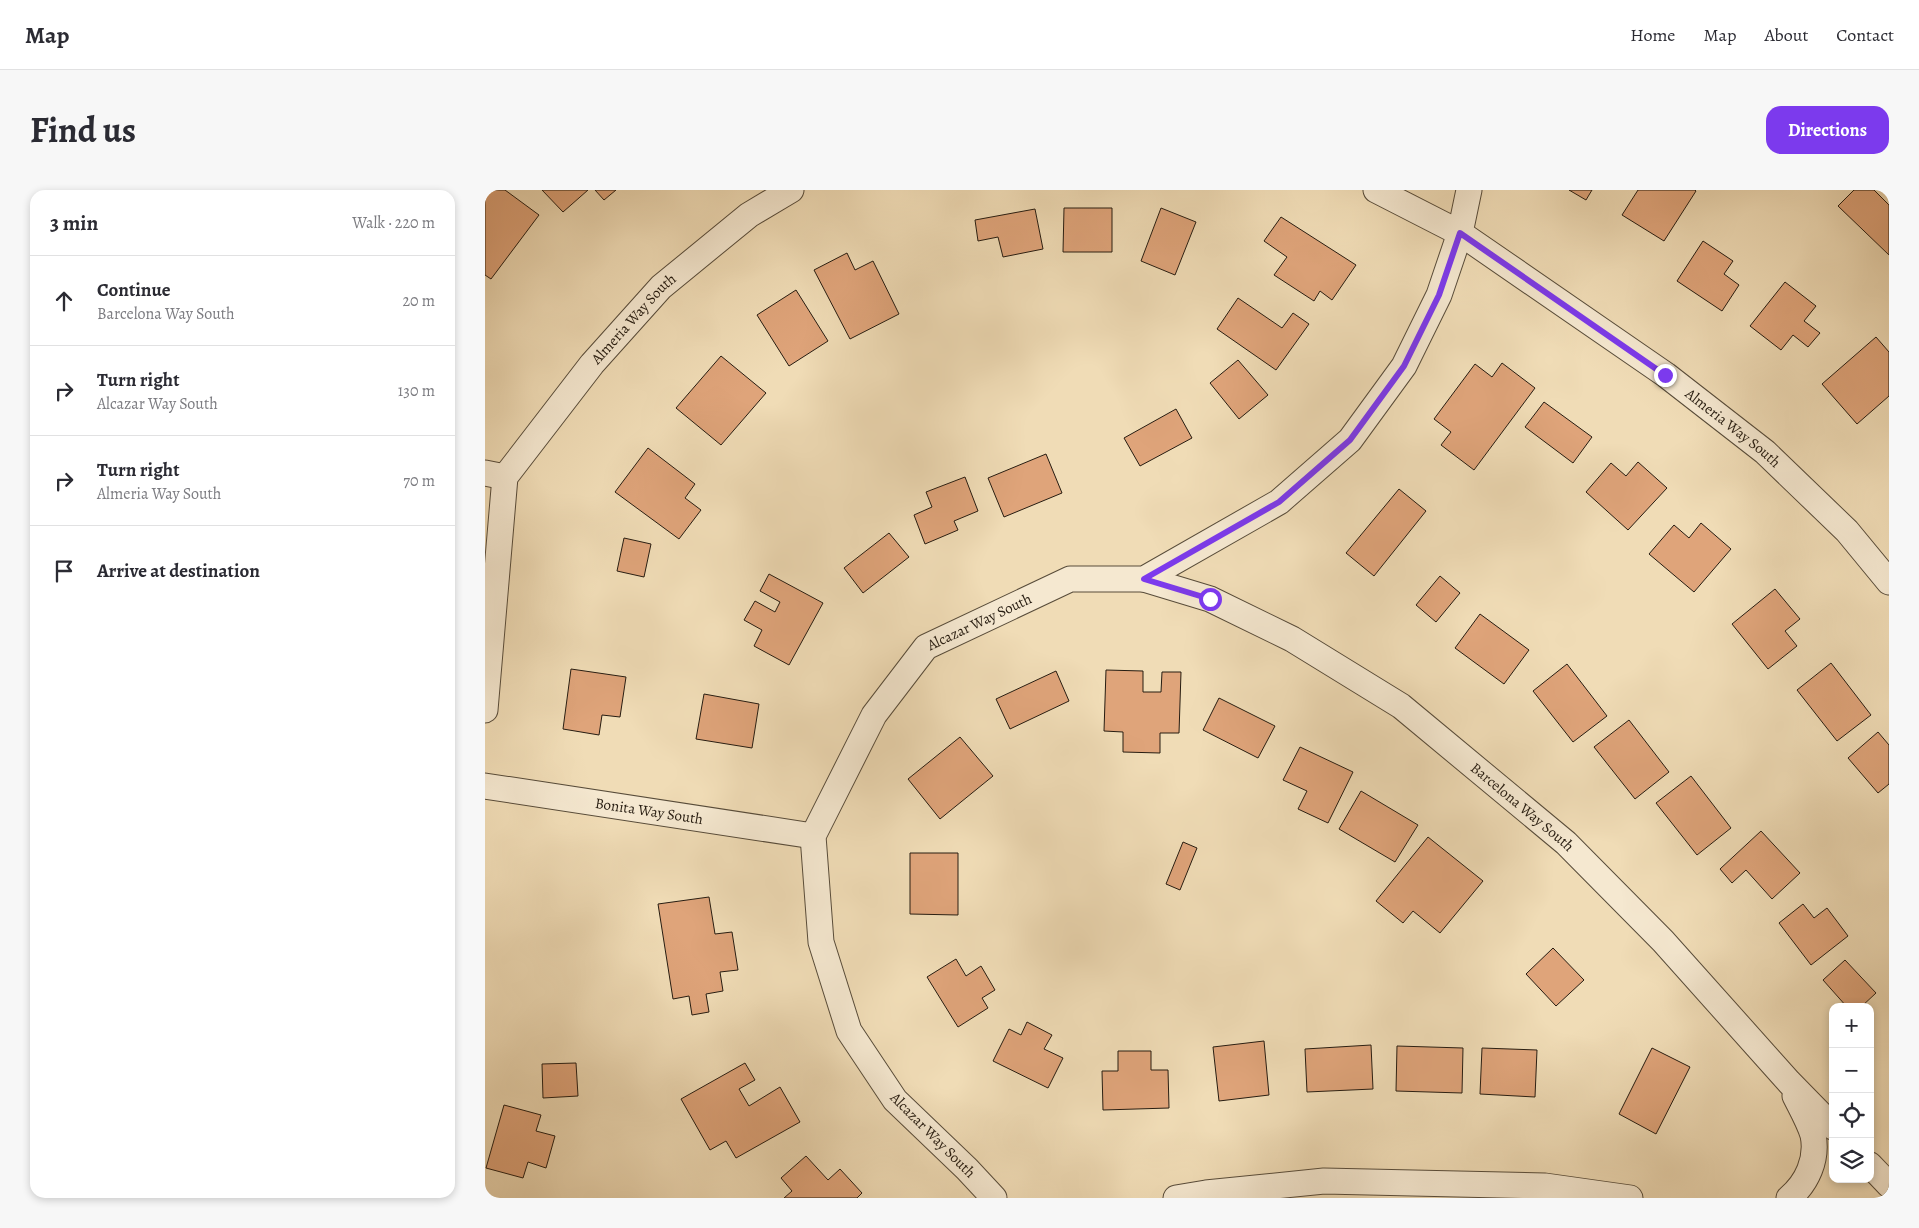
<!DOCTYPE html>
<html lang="en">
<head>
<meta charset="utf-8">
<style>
	body { margin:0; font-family:Alegreya,serif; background:#f7f7f7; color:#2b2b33 }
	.controls { position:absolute; right:15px; bottom:15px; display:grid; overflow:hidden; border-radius:10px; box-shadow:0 2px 8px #0003 }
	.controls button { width:45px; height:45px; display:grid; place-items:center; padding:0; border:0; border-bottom:1px solid #e1e1e2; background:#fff; color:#2b2b33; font:25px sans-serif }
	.stop { position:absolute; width:15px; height:15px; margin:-11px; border:4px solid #7c3aed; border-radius:50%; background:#fff }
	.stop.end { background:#7c3aed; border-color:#fff; box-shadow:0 1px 5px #0008 }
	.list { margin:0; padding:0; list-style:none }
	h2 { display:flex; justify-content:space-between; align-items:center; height:65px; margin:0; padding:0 20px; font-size:21px }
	h2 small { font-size:16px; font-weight:400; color:#7c7c81 }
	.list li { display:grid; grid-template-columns:32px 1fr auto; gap:15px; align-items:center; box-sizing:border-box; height:90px; padding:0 20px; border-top:1px solid #e1e1e2 }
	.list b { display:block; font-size:19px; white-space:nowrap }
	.list p { margin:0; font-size:16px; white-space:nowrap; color:#7c7c81 }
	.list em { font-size:16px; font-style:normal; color:#7c7c81 }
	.icon { flex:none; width:28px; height:28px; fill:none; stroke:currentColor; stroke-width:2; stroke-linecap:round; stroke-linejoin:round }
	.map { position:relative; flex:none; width:1404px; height:1008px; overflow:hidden; border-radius:15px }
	header { display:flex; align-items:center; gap:30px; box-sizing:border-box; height:70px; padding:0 25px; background:#fff; border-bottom:1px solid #e1e1e2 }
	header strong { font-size:24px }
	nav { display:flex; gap:28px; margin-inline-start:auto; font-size:18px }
	.intro { display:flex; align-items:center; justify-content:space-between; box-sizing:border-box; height:120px; padding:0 30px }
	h1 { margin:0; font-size:35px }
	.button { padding:12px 22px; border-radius:15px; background:#7c3aed; color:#fff; font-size:18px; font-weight:700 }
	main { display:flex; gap:30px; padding:0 30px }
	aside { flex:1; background:#fff; border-radius:15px; box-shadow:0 2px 8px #0003 }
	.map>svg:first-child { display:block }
</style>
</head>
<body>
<header>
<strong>Map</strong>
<nav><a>Home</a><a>Map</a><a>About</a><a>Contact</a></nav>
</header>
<div class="intro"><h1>Find us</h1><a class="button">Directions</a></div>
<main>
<aside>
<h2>3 min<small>Walk · 220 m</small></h2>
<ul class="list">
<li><svg class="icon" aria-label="ahead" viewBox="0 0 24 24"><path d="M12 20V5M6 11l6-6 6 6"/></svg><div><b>Continue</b><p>Barcelona Way South</p></div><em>20 m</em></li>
<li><svg class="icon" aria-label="right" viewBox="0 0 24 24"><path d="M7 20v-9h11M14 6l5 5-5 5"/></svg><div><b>Turn right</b><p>Alcazar Way South</p></div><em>130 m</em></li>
<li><svg class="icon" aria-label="right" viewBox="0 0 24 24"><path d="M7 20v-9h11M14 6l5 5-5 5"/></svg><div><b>Turn right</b><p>Almeria Way South</p></div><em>70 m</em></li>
<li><svg class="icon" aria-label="arrive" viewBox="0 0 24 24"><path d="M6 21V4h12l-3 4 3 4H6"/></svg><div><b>Arrive at destination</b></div></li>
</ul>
</aside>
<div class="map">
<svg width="1404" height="1008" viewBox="0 0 1404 1008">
	<rect width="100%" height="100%" fill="#f0dcb6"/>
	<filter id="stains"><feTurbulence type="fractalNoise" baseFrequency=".004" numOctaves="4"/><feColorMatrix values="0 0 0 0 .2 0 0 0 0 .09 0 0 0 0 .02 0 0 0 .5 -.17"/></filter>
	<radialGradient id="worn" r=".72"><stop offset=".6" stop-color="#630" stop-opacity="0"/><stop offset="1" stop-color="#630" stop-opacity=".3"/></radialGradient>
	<!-- building -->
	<path fill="#dfa47a" stroke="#261c11" d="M0,0H20L54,25L6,89L0,85Z
		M57,0H103L78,22Z
		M110,0H131L119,10Z
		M1084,0H1107L1101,10Z
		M1153,0H1210L1211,1L1179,51L1137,25Z
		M1369,0H1389L1404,15V65L1353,16Z
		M579,18H627V62H578Z
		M676,18L711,32L690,85L656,71Z
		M550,19L558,59L518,67L513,47L493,51L490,30Z
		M796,27L871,75L847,110L835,101L829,111L789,85L802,67L779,51Z
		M1218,51L1248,71L1239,84L1254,95L1237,121L1192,91Z
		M362,63L370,80L388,71L414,124L365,149L329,80Z
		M1300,92L1331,116L1319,131L1335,143L1323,157L1308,145L1296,160L1265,136Z
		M311,100L343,151L304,176L272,125Z
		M753,108L797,138L808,123L824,134L791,180L732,139Z
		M1391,147L1404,162V206L1372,234L1337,194Z
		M236,166L281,203L236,255L191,218Z
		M753,170L783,205L754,229L725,193Z
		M1017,173L1050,198L989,280L956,255L966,242L949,229L990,174L1007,187Z
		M1059,212L1107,247L1088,273L1040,237Z
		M691,219L707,248L655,276L639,248Z
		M163,258L210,294L200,308L216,320L194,349L130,302Z
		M561,264L577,303L519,327L503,288Z
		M1153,272L1182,298L1143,340L1101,302L1126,273L1141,286Z
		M480,287L493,321L469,331L473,340L440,354L429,325L447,317L441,302Z
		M914,299L941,321L889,386L861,363Z
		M1216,333L1246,359L1209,402L1164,364L1189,335L1204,348Z
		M404,343L424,367L378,403L359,378Z
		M139,348L166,354L159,387L132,381Z
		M284,384L338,413L304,475L269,456L277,440L259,430L270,411L290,422L295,412L275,401Z
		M955,386L975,403L951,432L931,415Z
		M1290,399L1315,429L1300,441L1312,456L1283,479L1247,434Z
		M995,424L1044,460L1019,494L970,458Z
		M1346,473L1386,525L1352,551L1312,500Z
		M1082,474L1122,526L1088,552L1048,501Z
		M86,479L141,487L135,527L117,525L114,545L78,539Z
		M621,480L658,481V502H676L677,482H696L694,543H675V563L638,562V542L619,541Z
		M571,481L584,511L525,539L511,509Z
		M219,504L274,514L267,558L211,549Z
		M734,508L790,536L773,568L718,540Z
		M1144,530L1184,582L1150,609L1109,557Z
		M1393,542L1404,555V594L1393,603L1363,568Z
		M475,547L508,586L455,629L423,589Z
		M815,557L868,582L843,633L813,619L822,601L798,590Z
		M1206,586L1246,638L1212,665L1171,613Z
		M876,601L933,635L910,672L854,639Z
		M1276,641L1315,683L1287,709L1261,680L1247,693L1235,679Z
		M943,647L998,691L955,743L928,721L918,733L891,711Z
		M698,652L712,658L695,700L681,694Z
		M425,663H473V725L425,724Z
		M224,707L230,744L247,742L253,780L235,782L238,801L221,804L224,822L207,825L204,806L188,809L173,714Z
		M1318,714L1329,728L1342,718L1363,746L1326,775L1294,733Z
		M1068,758L1099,790L1071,816L1041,784Z
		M471,769L481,786L496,776L510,800L497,808L503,818L473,837L442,787Z
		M1360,770L1391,803L1376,817H1362L1338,790Z
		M542,832L567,845L559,859L578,868L563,898L508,871L524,839L536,845Z
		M779,851L784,905L734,911L728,857Z
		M886,855L888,899L822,902L820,859Z
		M912,856L978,858L977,903L911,901Z
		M997,858L1052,860L1050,907L995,904Z
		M1167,858L1205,877L1171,944L1134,924Z
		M633,861H666V880H683L684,918L618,920L617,881H633Z
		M91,873L93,906L58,908L57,874Z
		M260,873L270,890L254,899L264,916L295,897L315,932L251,968L241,951L225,960L196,909Z
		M19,915L56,925L51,941L70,946L61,978L43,972L38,988L1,978Z
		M321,966L343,990L355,979L377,1003L372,1008H299L307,1001L296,988Z"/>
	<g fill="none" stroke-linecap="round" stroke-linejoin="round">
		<defs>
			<g id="minor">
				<path id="s1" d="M891,0L975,43L1181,185L1280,262L1362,341L1404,392"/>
				<path d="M0,283L20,287"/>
				<path id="s2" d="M659,389L725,409L807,449L916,516L1081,653L1178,751L1304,892L1348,937"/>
				<path id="s3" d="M0,520L20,287L107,174L176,97L264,25L306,0"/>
				<path id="s4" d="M0,596L328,646"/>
				<path d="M1385,975L1404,995"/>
				<path id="s5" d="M509,1008L482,979L410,910L364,841L336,752L328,646L389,525L441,457L585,389H659L794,312L865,250L919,176L954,105L975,43L984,0"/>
				<path d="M691,1008L721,1003L839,991L1060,996L1145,1008"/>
				<path d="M1304,1008C1322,993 1333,969 1328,945C1324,932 1316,918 1310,906"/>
			</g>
		</defs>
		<!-- minor casing -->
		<use href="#minor" stroke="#584c3a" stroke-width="27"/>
		<!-- minor -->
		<use href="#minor" stroke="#f5e8d0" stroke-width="25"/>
	</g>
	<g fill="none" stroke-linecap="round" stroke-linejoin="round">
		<!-- route -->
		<path stroke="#7c3aed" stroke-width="6" d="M725,409L659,389L794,312L865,250L919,176L954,105L975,43L1180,185"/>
	</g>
	<g text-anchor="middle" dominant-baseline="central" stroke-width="5" stroke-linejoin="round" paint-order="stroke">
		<!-- street labels -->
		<g font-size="15" fill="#261c11" stroke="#f5e8d0">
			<text stroke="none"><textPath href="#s3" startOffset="438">Almeria Way South</textPath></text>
			<text stroke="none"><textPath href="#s1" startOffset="430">Almeria Way South</textPath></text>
			<text stroke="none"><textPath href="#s5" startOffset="702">Alcazar Way South</textPath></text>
			<text stroke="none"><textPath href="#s2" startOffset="446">Barcelona Way South</textPath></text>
			<text stroke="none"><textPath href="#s4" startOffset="166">Bonita Way South</textPath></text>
			<text transform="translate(448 945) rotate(45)">Alcazar Way South</text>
		</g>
	</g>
	<rect width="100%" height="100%" filter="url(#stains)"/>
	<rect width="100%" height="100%" fill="url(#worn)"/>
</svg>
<div class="controls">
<button>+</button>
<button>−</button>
<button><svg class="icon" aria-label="locate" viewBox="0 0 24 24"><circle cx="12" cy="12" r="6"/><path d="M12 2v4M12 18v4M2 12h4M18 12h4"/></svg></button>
<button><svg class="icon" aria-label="layers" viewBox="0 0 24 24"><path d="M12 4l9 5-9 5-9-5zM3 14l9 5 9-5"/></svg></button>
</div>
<div class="stop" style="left:725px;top:409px"></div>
<div class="stop end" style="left:1180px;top:185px"></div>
</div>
</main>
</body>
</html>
